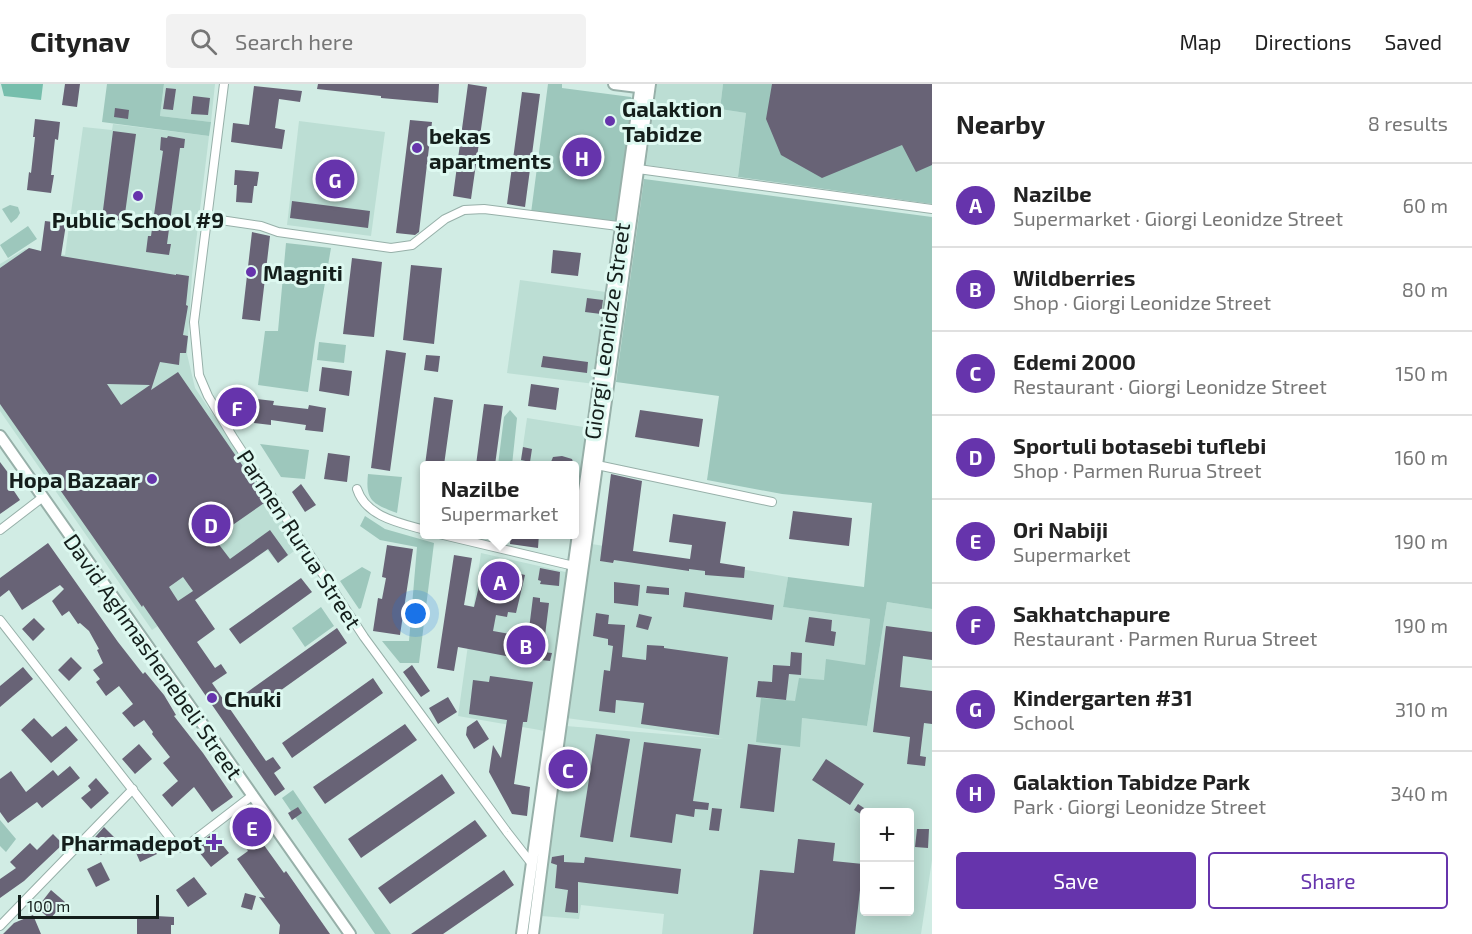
<!DOCTYPE html>
<html lang="en">
<head>
<meta charset="utf-8">
<style>
	body { margin:0; font-family:"Exo 2",sans-serif; background:#f2f2f2; color:#222 }
	.controls { position:absolute; right:18px; bottom:18px; display:grid; overflow:hidden; border-radius:6px; box-shadow:0 3px 15px #0003 }
	.controls button { width:54px; height:54px; display:grid; place-items:center; padding:0; border:0; border-bottom:2px solid #e0e0e0; background:#fff; color:#222; font:30px sans-serif }
	.scale { position:absolute; left:18px; bottom:15px; width:141px; box-sizing:border-box; padding-left:6px; border:3px solid #141e1b; border-top:0; font-size:16px; line-height:21px; white-space:nowrap; color:#141e1b; -webkit-text-stroke:4px #def9f1; paint-order:stroke }
	.you { position:absolute; left:416px; top:530px; width:21px; height:21px; margin:-15px; border:4px solid #fff; border-radius:50%; background:#1a73e8; box-shadow:0 0 0 9px #1a73e833 }
	.badge { display:grid; place-items:center; width:39px; height:39px; border-radius:50%; background:#6634ac; color:#fff; font-size:20px; font-weight:700 }
	.pin { position:absolute; translate:-50% -50%; border:3px solid #fff; box-shadow:0 2px 6px #0006 }
	.popup { position:absolute; left:420px; top:377px; width:159px; height:78px; box-sizing:border-box; display:grid; place-content:center; border-radius:6px; background:#fff; filter:drop-shadow(0 2px 4px #0005); font-size:20px; white-space:nowrap; color:#767676 }
	.popup b { font-size:22px; color:#222 }
	.popup::after { content:''; position:absolute; left:50%; top:100%; margin-left:-12px; border:12px solid transparent; border-top-color:#fff }
	.list { margin:0; padding:0; list-style:none }
	h2 { display:flex; justify-content:space-between; align-items:center; height:78px; margin:0; padding:0 24px; font-size:26px }
	h2 small { font-size:20px; font-weight:400; color:#767676 }
	.list li { display:grid; grid-template-columns:39px 1fr auto; gap:18px; align-items:center; box-sizing:border-box; height:84px; padding:0 24px; border-top:2px solid #e0e0e0 }
	.list b { display:block; font-size:22px; white-space:nowrap }
	.list p { margin:0; font-size:20px; white-space:nowrap; color:#767676 }
	.list em { font-size:20px; font-style:normal; color:#767676 }
	.actions { display:flex; gap:12px; padding:18px 24px }
	.actions a { flex:1; padding:14px 0; border:2px solid #6634ac; border-radius:6px; text-align:center; font-size:21px; color:#6634ac }
	.actions .main { background:#6634ac; color:#fff }
	.icon { flex:none; width:33px; height:33px; fill:none; stroke:currentColor; stroke-width:2; stroke-linecap:round; stroke-linejoin:round }
	.map { position:relative; flex:none; width:932px; height:850px; overflow:hidden }
	header { display:flex; align-items:center; gap:36px; box-sizing:border-box; height:84px; padding:0 30px; background:#fff; border-bottom:2px solid #e0e0e0 }
	header strong { font-size:28px }
	nav { display:flex; gap:33px; margin-inline-start:auto; font-size:21px }
	.search { width:420px; height:54px; background:#f2f2f2; display:flex; align-items:center; gap:15px; box-sizing:border-box; padding:0 21px; border-radius:6px; color:#767676; font-size:22px }
	main { display:flex }
	aside { flex:1; background:#fff }
	.map>svg:first-child { display:block }
</style>
</head>
<body>
<header>
<strong>Citynav</strong>
<div class="search"><svg class="icon" aria-label="search" viewBox="0 0 24 24"><circle cx="10" cy="10" r="6"/><path d="M15 15l6 6"/></svg>Search here</div>
<nav><a>Map</a><a>Directions</a><a>Saved</a></nav>
</header>
<main>
<div class="map">
<svg width="932" height="850" viewBox="0 0 932 850">
	<rect width="100%" height="100%" fill="#d1ece4"/>
	<!-- built -->
	<path fill="#bcded4" fill-rule="evenodd" d="M161,0H215L211,38L160,32L164,1Z
		M657,0H723L720,25L746,29L738,93L646,81Z
		M299,37L385,48L371,152L287,141Z
		M113,40L209,52L192,191L187,270L195,304L301,462L278,479L267,466L152,546L0,327V180L25,165L65,171L83,43L112,46Z
		M520,196L606,208L595,300L507,289Z
		M527,334L590,344L579,422H575V382H520Z
		M592,460L788,493L783,523L870,535L865,582L824,597L802,634L867,642L887,518L932,525V776L921,850H662L664,830L581,821L579,835L541,832L566,642L724,655L566,634ZM864,728H910V828H864Z
		M481,469L570,489L545,647L458,632Z"/>
	<!-- green -->
	<path fill="#9dc7bc" d="M107,0H164L160,32L211,38L209,52L102,38Z
		M548,0H562V4L631,13L634,18L617,139L531,129Z
		M723,0H932V120L738,93L746,29L720,25Z
		M644,95L932,133V525L887,518L867,642L802,634L800,663L756,658L761,614L795,617L799,594L824,596L826,575L865,581L870,535L783,523L788,493L864,503L872,419L782,410L707,396L719,312L616,298Z
		M10,121L18,123L20,129L17,134L11,139L2,125Z
		M28,142L37,155L8,174L0,161Z
		M286,159L331,164L315,257L308,308L258,301L265,247H278Z
		M319,258L346,261L344,279L317,276Z
		M510,326L517,334L512,381H498L504,333Z
		M260,360L309,366L305,395L281,393Z
		M368,390L402,393L397,429C373,420 365,417 368,390Z
		M365,432L385,445L434,459L419,579H400L382,557H409L417,463L380,456L360,442Z
		M362,483L371,488L361,524L359,525L340,497Z
		M321,523L334,542L305,563L292,544Z
		M293,706L391,850H375L282,714Z
		M0,736L16,755L6,768L0,762Z"/>
	<!-- forest -->
	<path fill="#76beac" d="M1,0H43L41,16L4,12Z"/>
	<!-- building -->
	<path fill="#686376" fill-rule="evenodd" d="M65,0H80L77,23L62,21Z
		M318,0H439L438,19L381,14V12L317,5Z
		M468,0L487,3L471,115L453,112Z
		M772,0H932V81L916,88L902,61L822,94L781,71L766,35Z
		M254,2L302,7L300,18L279,15L275,44L285,46L282,65L231,58L233,39L249,41Z
		M166,4L176,5L173,26L163,25Z
		M522,8L540,10L525,123L507,120Z
		M193,12L210,14L208,31L191,30Z
		M115,24L129,26L128,35L114,33Z
		M35,35L60,38L58,56L55,55L51,91H54L51,109L27,106L29,88L31,89L35,53H33Z
		M410,36L432,38L419,148L415,151L396,149Z
		M113,47L136,50L124,137L102,134Z
		M168,52L185,55L184,64H180L167,160H171L169,171L146,168L148,152H151L163,67L160,66L161,53L167,54Z
		M235,86L259,88L257,102H254L252,119L236,118L237,101H234Z
		M292,117L370,127L368,144L290,134Z
		M54,132L67,134L61,172L176,191V190L189,192L186,221L188,222L183,251L188,252L186,269H180L179,281L160,278L151,306L178,288L267,417L214,454L230,475L270,446L288,471L278,479L268,465L195,516L215,545L197,558L215,584L221,580L227,589L212,599L266,677L273,673L281,684L274,689L285,705L275,712L143,521L142,523L0,320V184L29,164L41,167L45,137L53,138ZM107,300L150,301L121,321ZM183,493L193,507L178,517L169,503Z
		M252,148L270,152L260,237L242,235Z
		M553,166L581,169L578,192L551,189Z
		M352,174L382,178L374,253L343,250Z
		M411,181L442,184L434,260L403,256Z
		M587,214L603,216L601,230L585,228Z
		M386,266L406,269L390,387L371,384Z
		M426,271L440,272L438,288L424,286Z
		M543,272L588,278L587,289L541,283Z
		M322,283L352,287L349,312L319,307Z
		M531,300L559,304L556,326L528,322Z
		M434,313L453,316L444,381H425Z
		M257,315L274,317L273,321L308,325L309,321L326,324L323,348L305,346L306,341L271,336V341L254,339Z
		M484,320L503,322L495,381H476Z
		M640,326L703,335L699,363L635,353Z
		M523,363L532,365L530,378L521,376Z
		M328,369L350,372L347,398L324,395Z
		M562,372L572,375L574,381H553L551,378L553,373Z
		M0,378L15,398L10,401L20,416L0,430Z
		M611,390L642,397L633,467L690,475L692,461L669,458L673,430L726,438L720,479L745,483L744,494L705,491V487L689,485V487L614,476L613,479L600,477Z
		M301,400L316,421L305,428L292,408Z
		M793,427L852,434L849,462L789,455Z
		M511,450H539L538,464L510,460Z
		M48,459L118,558L143,590L145,588L164,611L176,631L174,632L203,669L233,713L212,728L194,703L172,723L162,711L178,697L163,679L170,673L152,650L153,648L144,636L134,643L122,629L133,620L119,602L106,612L96,598L100,595L93,586L103,579L97,566L99,565L89,547L80,539L78,540L69,527L62,532L52,517L64,505L60,501L22,526L9,506L0,513V494Z
		M387,461L413,465L400,551L373,547L378,514L382,515L386,494L382,493Z
		M454,471L472,474L464,521L474,523L484,481L525,491L516,529L508,528L507,533L496,531L493,547L528,553L533,513L540,514V518L549,519L543,568L552,569L550,577L512,573L458,563L454,587L437,584Z
		M540,484L560,488L559,502L540,500L541,497L538,496Z
		M301,494L312,508L240,560L229,545Z
		M614,498L640,501L638,522L614,519Z
		M647,502L669,504V511L646,509Z
		M685,508L774,521L772,536L683,523Z
		M596,529L609,531L608,540L625,541L622,573L646,576L647,561L664,562V564L728,573L719,651L641,640L644,619L616,616L615,629L599,627L604,586L610,587L613,562L608,561V555L593,552Z
		M639,530L652,533L648,546L636,543Z
		M809,533L832,536L831,547L836,548L834,562L805,558Z
		M34,534L45,545L33,557L22,545Z
		M886,542L932,548V576L903,572L900,603L932,607V640L924,639L920,672L926,673L925,682L907,680L910,653L873,648Z
		M337,544L347,559L256,624L246,609Z
		M791,568L802,569L801,591L789,590L786,616L756,613L758,597L772,598L773,581L790,582Z
		M71,573L82,584L69,597L58,586Z
		M412,581L430,607L421,613L403,588Z
		M23,583L33,595L0,623V602Z
		M490,592L533,598L527,638H523L514,700L530,703L527,732L512,730L489,688L493,661L501,674L507,636L469,630L473,596L489,598Z
		M373,594L383,609L292,674L282,659Z
		M448,613L457,628L438,640L429,624Z
		M34,634L52,653L66,642L78,656L51,679L21,646Z
		M477,636L489,655L474,665L466,651L467,643Z
		M405,640L417,656L325,720L313,703Z
		M596,650L630,655L613,758L580,753Z
		M644,658L701,665L693,717L709,719L708,726L695,725L694,733L676,730L672,759L630,753Z
		M139,660L152,675L135,690L122,675Z
		M748,660L781,664L774,728L740,724Z
		M826,675L864,700L850,721L812,696Z
		M70,682L80,694L42,724L37,718L8,739L0,728V695L11,687L26,708L53,686L58,692Z
		M442,690L455,709L361,774L348,755Z
		M96,694L109,709L91,725L81,714L91,706L88,702Z
		M858,720L864,724V732L854,726Z
		M298,723L302,729L292,736L288,729Z
		M712,724L722,725L719,747L709,746Z
		M250,735L259,749L256,750L284,789L286,787L330,850H279L280,841L259,813L265,814L237,775L248,767L234,746Z
		M475,736L487,752L390,820L378,804Z
		M104,743L116,755L101,771L89,760Z
		M917,745H929L928,764L915,763Z
		M213,749L229,769L211,783L195,763Z
		M53,750L63,760L24,797L0,814V795L16,784L10,778L30,759L37,766Z
		M798,755L835,759L833,777L863,780L855,850H753L760,786L794,789Z
		M151,756L157,770L140,778L134,764Z
		M564,771V778L584,779L585,773L681,785L678,810L578,798V829L565,828L568,806L555,804L557,781L551,779L552,773Z
		M101,778L110,796L96,803L87,785Z
		M504,786L514,801L443,850H411Z
		M194,793L207,810L188,823L176,806Z
		M51,806L65,818L50,835L37,824Z
		M245,809L256,812L252,826L241,823Z
		M33,831L41,850H3L14,839Z
		M156,832L174,833V841H171V850H137V834L156,835Z"/>
	<g fill="none" stroke-linecap="round" stroke-linejoin="round">
		<defs>
			<path id="street" d="M224,0L194,238L199,291L208,312L234,355L364,553L507,748L532,780
				M638,85L932,125
				M207,134L261,142L278,148L391,164L412,161L445,135L464,126L484,125L626,143
				M597,381L772,418
				M357,405C366,433 400,439 425,446
				M0,446L43,413
				M439,450L578,483
				M0,536L178,764H184L253,711
				M0,842L133,705"/>
			<path id="secondary" d="M614,0L646,4
				M0,352L350,850
				M522,850L641,0
				M533,850L549,726L650,0"/>
		</defs>
		<!-- street casing -->
		<use href="#street" stroke="#97b0a9" stroke-width="10"/>
		<!-- secondary casing -->
		<use href="#secondary" stroke="#97b0a9" stroke-width="14"/>
		<!-- street -->
		<use href="#street" stroke="#fff" stroke-width="8"/>
		<!-- secondary -->
		<use href="#secondary" stroke="#fff" stroke-width="10"/>
	</g>
	<!-- markers -->
	<g fill="#6634ac" stroke="#def9f1" stroke-width="2">
		<circle cx="610" cy="37" r="6"/>
		<circle cx="417" cy="64" r="6"/>
		<circle cx="138" cy="112" r="6"/>
		<circle cx="251" cy="188" r="6"/>
		<circle cx="152" cy="395" r="6"/>
		<circle cx="212" cy="614" r="6"/>
		<path d="M211 749h6v6h6v6h-6v6h-6v-6h-6v-6h6z"/>
	</g>
	<g text-anchor="middle" dominant-baseline="central" stroke-width="6" stroke-linejoin="round" paint-order="stroke">
		<!-- poi labels -->
		<g font-size="22" font-weight="bold" fill="#141e1b" stroke="#def9f1" text-anchor="start">
			<text x="622" y="24">Galaktion<tspan x="622" dy="25">Tabidze</tspan></text>
			<text x="429" y="51">bekas<tspan x="429" dy="25">apartments</tspan></text>
			<text x="138" y="135" text-anchor="middle">Public School #9</text>
			<text x="263" y="188">Magniti</text>
			<text x="140" y="395" text-anchor="end">Hopa Bazaar</text>
			<text x="224" y="614">Chuki</text>
			<text x="202" y="758" text-anchor="end">Pharmadepot</text>
		</g>
		<!-- street labels -->
		<g font-size="22" fill="#141e1b" stroke="#def9f1">
			<text transform="translate(606 247) rotate(-82)">Giorgi Leonidze Street</text>
			<text transform="translate(300 455) rotate(57)">Parmen Rurua Street</text>
			<text transform="translate(154 572) rotate(55)">David Aghmashenebeli Street</text>
		</g>
	</g>
</svg>
<div class="controls">
<button>+</button>
<button>−</button>
</div>
<div class="scale">100 m</div>
<div class="you"></div>
<div class="pin badge" style="left:500px;top:497px">A</div>
<div class="popup"><b>Nazilbe</b>Supermarket</div>
<div class="pin badge" style="left:526px;top:561px">B</div>
<div class="pin badge" style="left:568px;top:685px">C</div>
<div class="pin badge" style="left:211px;top:440px">D</div>
<div class="pin badge" style="left:252px;top:743px">E</div>
<div class="pin badge" style="left:237px;top:323px">F</div>
<div class="pin badge" style="left:335px;top:95px">G</div>
<div class="pin badge" style="left:582px;top:73px">H</div>
</div>
<aside>
<h2>Nearby<small>8 results</small></h2>
<ul class="list">
<li><span class="badge">A</span><div><b>Nazilbe</b><p>Supermarket · Giorgi Leonidze Street</p></div><em>60 m</em></li>
<li><span class="badge">B</span><div><b>Wildberries</b><p>Shop · Giorgi Leonidze Street</p></div><em>80 m</em></li>
<li><span class="badge">C</span><div><b>Edemi 2000</b><p>Restaurant · Giorgi Leonidze Street</p></div><em>150 m</em></li>
<li><span class="badge">D</span><div><b>Sportuli botasebi tuflebi</b><p>Shop · Parmen Rurua Street</p></div><em>160 m</em></li>
<li><span class="badge">E</span><div><b>Ori Nabiji</b><p>Supermarket</p></div><em>190 m</em></li>
<li><span class="badge">F</span><div><b>Sakhatchapure</b><p>Restaurant · Parmen Rurua Street</p></div><em>190 m</em></li>
<li><span class="badge">G</span><div><b>Kindergarten #31</b><p>School</p></div><em>310 m</em></li>
<li><span class="badge">H</span><div><b>Galaktion Tabidze Park</b><p>Park · Giorgi Leonidze Street</p></div><em>340 m</em></li>
</ul>
<div class="actions"><a class="main">Save</a><a>Share</a></div>
</aside>
</main>
</body>
</html>
